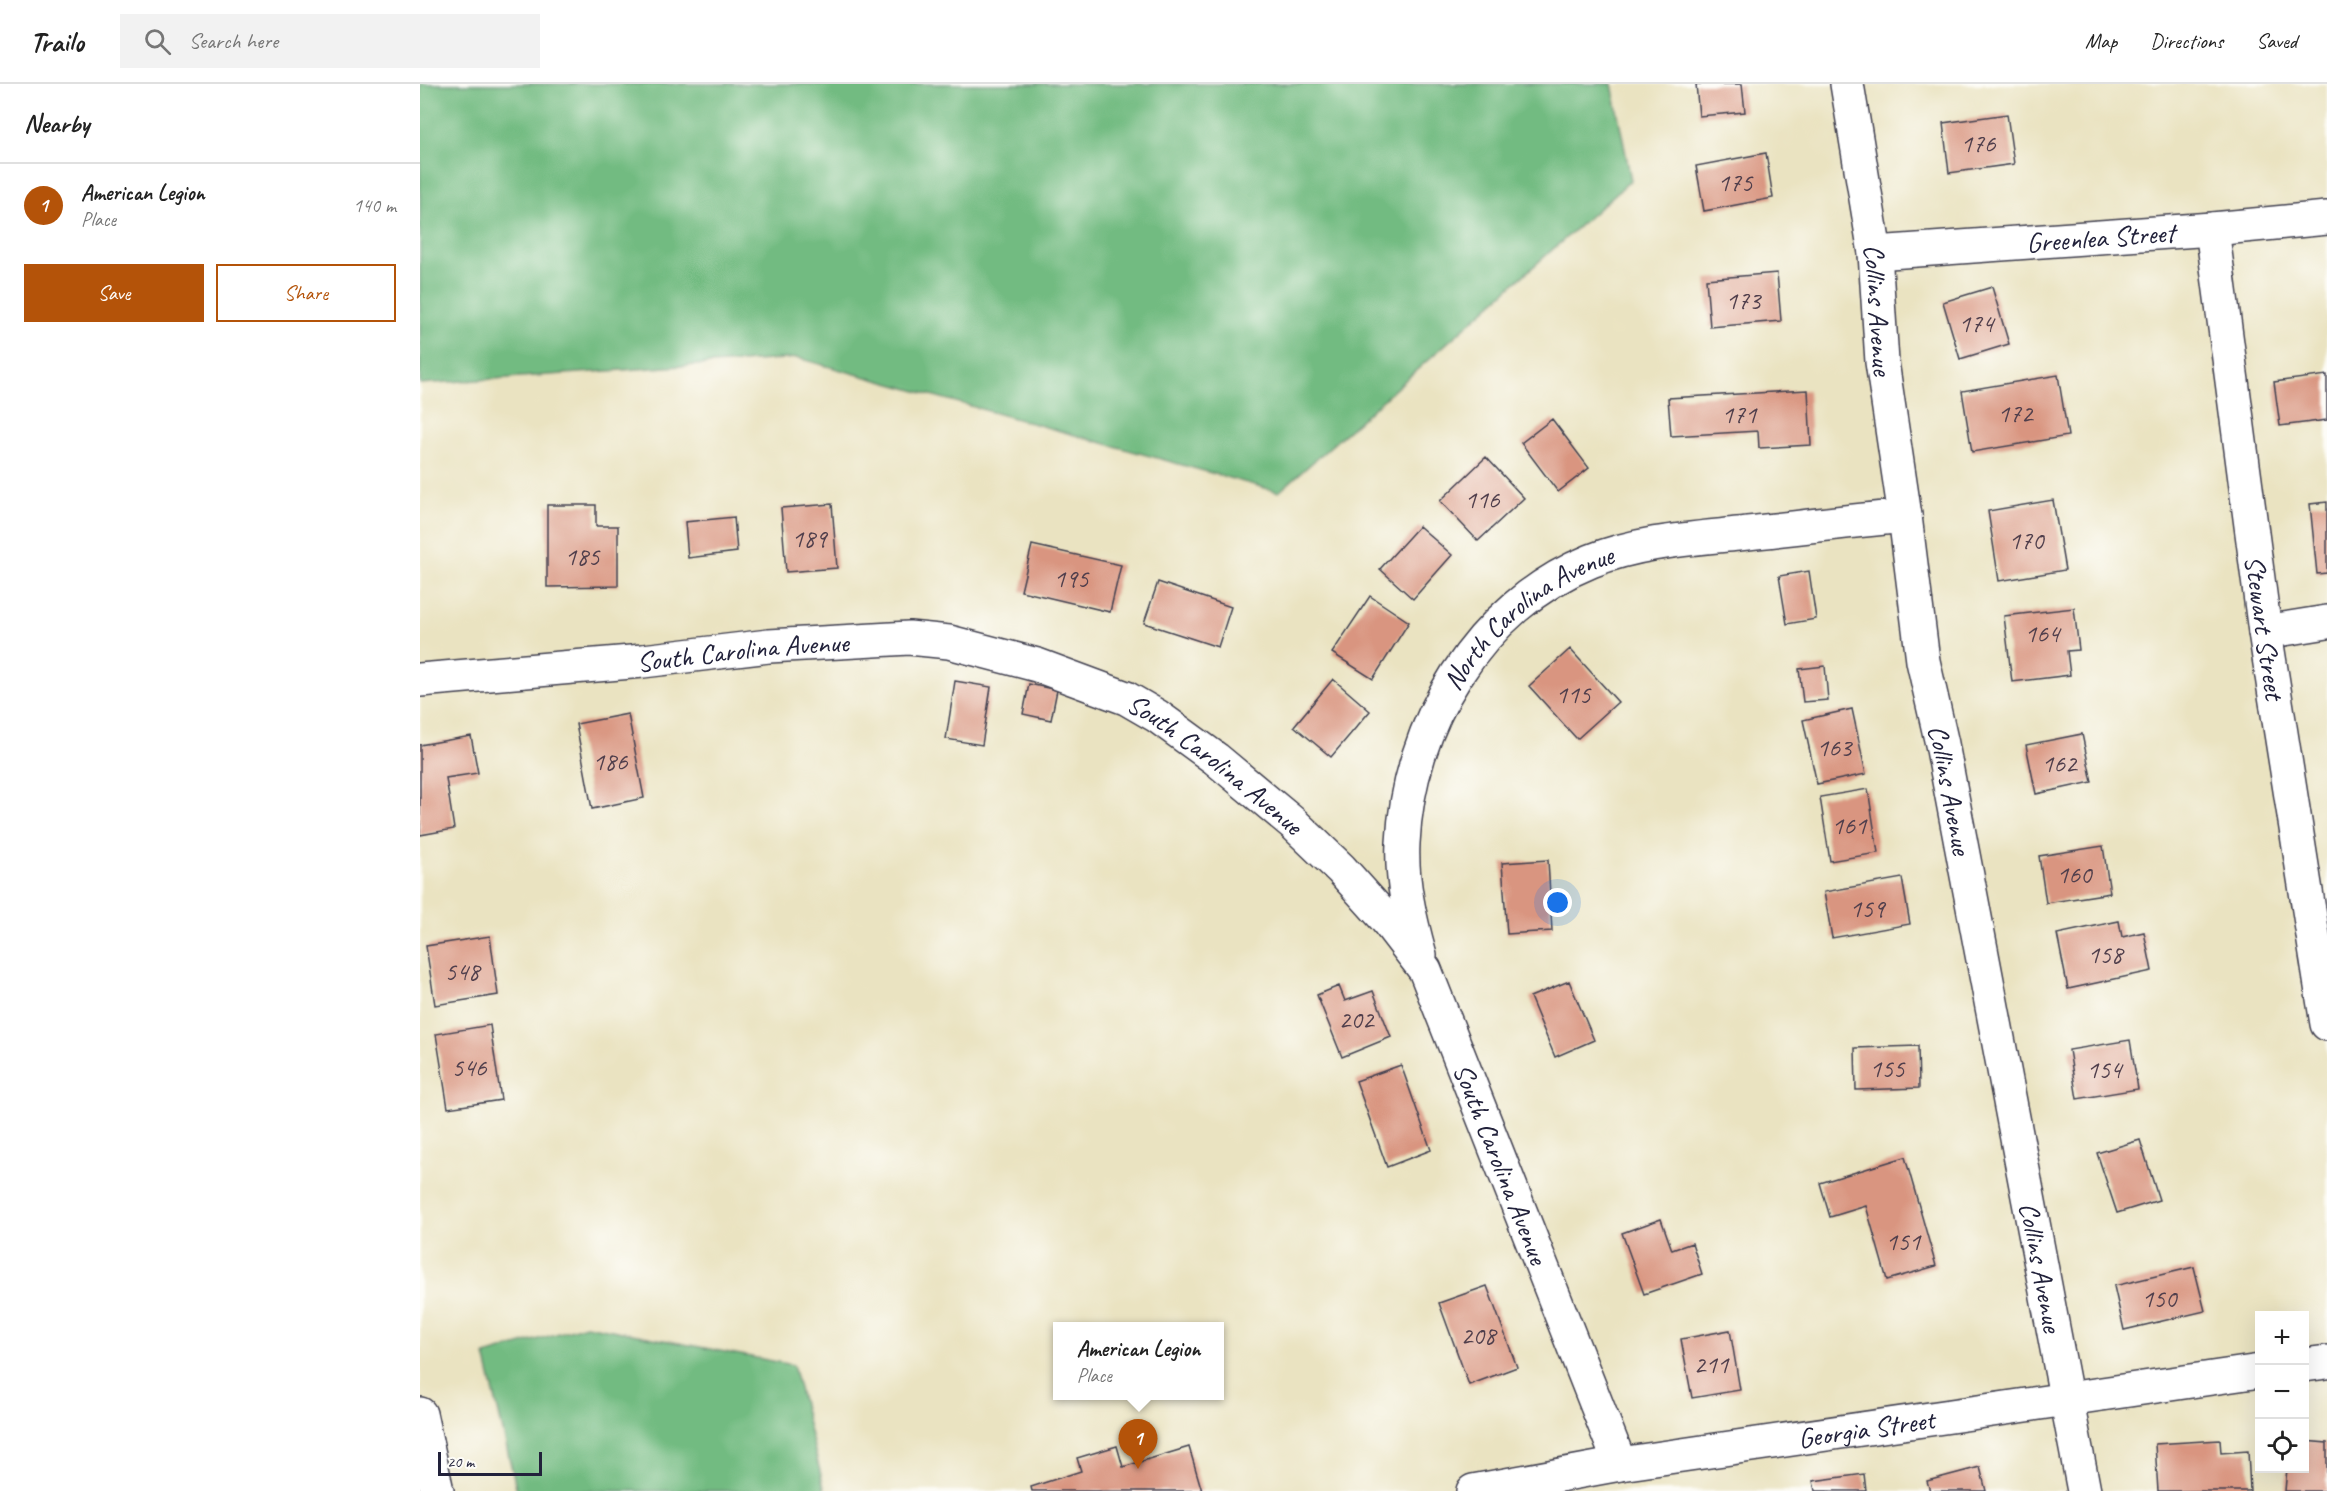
<!DOCTYPE html>
<html lang="en">
<head>
<meta charset="utf-8">
<style>
	body { margin:0; font-family:Caveat,sans-serif; background:#f2f2f2; color:#222 }
	.controls { position:absolute; right:18px; bottom:18px; display:grid; overflow:hidden; border-radius:0px; box-shadow:0 6px 24px #0002 }
	.controls button { width:54px; height:54px; display:grid; place-items:center; padding:0; border:0; border-bottom:2px solid #e0e0e0; background:#fff; color:#222; font:30px sans-serif }
	.scale { position:absolute; left:18px; bottom:15px; width:104px; box-sizing:border-box; padding-left:6px; border:3px solid #22223b; border-top:0; font-size:16px; line-height:21px; white-space:nowrap; color:#22223b; -webkit-text-stroke:4px #fdfcf7; paint-order:stroke }
	.you { position:absolute; left:1138px; top:819px; width:21px; height:21px; margin:-15px; border:4px solid #fff; border-radius:50%; background:#1a73e8; box-shadow:0 0 0 9px #1a73e833 }
	.badge { display:grid; place-items:center; width:39px; height:39px; border-radius:50%; background:#b45309; color:#fff; font-size:20px; font-weight:700 }
	.pin { position:absolute; translate:-50% -50px; filter:drop-shadow(0 2px 3px #0008) }
	.pin::after { content:''; position:absolute; top:32px; width:21px; height:18px; background:inherit; clip-path:polygon(0 0,100% 0,50% 100%) }
	.popup { position:absolute; left:633px; top:1238px; width:171px; height:78px; box-sizing:border-box; display:grid; place-content:center; border-radius:0px; background:#fff; filter:drop-shadow(0 2px 4px #0005); font-size:20px; white-space:nowrap; color:#767676 }
	.popup b { font-size:22px; color:#222 }
	.popup::after { content:''; position:absolute; left:50%; top:100%; margin-left:-12px; border:12px solid transparent; border-top-color:#fff }
	.list { margin:0; padding:0; list-style:none }
	h2 { display:flex; justify-content:space-between; align-items:center; height:78px; margin:0; padding:0 24px; font-size:26px }
	h2 small { font-size:20px; font-weight:400; color:#767676 }
	.list li { display:grid; grid-template-columns:39px 1fr auto; gap:18px; align-items:center; box-sizing:border-box; height:84px; padding:0 24px; border-top:2px solid #e0e0e0 }
	.list b { display:block; font-size:22px; white-space:nowrap }
	.list p { margin:0; font-size:20px; white-space:nowrap; color:#767676 }
	.list em { font-size:20px; font-style:normal; color:#767676 }
	.actions { display:flex; gap:12px; padding:18px 24px }
	.actions a { flex:1; padding:14px 0; border:2px solid #b45309; border-radius:0px; text-align:center; font-size:21px; color:#b45309 }
	.actions .main { background:#b45309; color:#fff }
	.icon { flex:none; width:33px; height:33px; fill:none; stroke:currentColor; stroke-width:2; stroke-linecap:round; stroke-linejoin:round }
	.map { position:relative; flex:none; width:1907px; height:1407px; overflow:hidden }
	header { display:flex; align-items:center; gap:36px; box-sizing:border-box; height:84px; padding:0 30px; background:#fff; border-bottom:2px solid #e0e0e0 }
	header strong { font-size:28px }
	nav { display:flex; gap:33px; margin-inline-start:auto; font-size:21px }
	.search { width:420px; height:54px; background:#f2f2f2; display:flex; align-items:center; gap:15px; box-sizing:border-box; padding:0 21px; border-radius:0px; color:#767676; font-size:22px }
	main { display:flex }
	aside { flex:1; background:#fff }
	.map>svg:first-child { display:block }
</style>
</head>
<body>
<header>
<strong>Trailo</strong>
<div class="search"><svg class="icon" aria-label="search" viewBox="0 0 24 24"><circle cx="10" cy="10" r="6"/><path d="M15 15l6 6"/></svg>Search here</div>
<nav><a>Map</a><a>Directions</a><a>Saved</a></nav>
</header>
<main>
<aside>
<h2>Nearby<small></small></h2>
<ul class="list">
<li><span class="badge">1</span><div><b>American Legion</b><p>Place</p></div><em>140 m</em></li>
</ul>
<div class="actions"><a class="main">Save</a><a>Share</a></div>
</aside>
<div class="map">
<svg width="1907" height="1407" viewBox="0 0 1907 1407">
	<rect width="100%" height="100%" fill="#fdfcf7"/>
	<filter id="ink" filterUnits="userSpaceOnUse"><feTurbulence type="fractalNoise" baseFrequency=".0167" numOctaves="2"/><feDisplacementMap in="SourceGraphic" scale="12" xChannelSelector="R" yChannelSelector="G"/><feConvolveMatrix kernelMatrix="1 2 1 2 8 2 1 2 1" color-interpolation-filters="sRGB"/></filter>
	<filter id="wash" filterUnits="userSpaceOnUse"><feTurbulence type="fractalNoise" baseFrequency=".008" numOctaves="4" result="noise"/><feDisplacementMap in="SourceGraphic" scale="24" xChannelSelector="R" yChannelSelector="G"/><feGaussianBlur stdDeviation="1.35" result="paint"/><feColorMatrix in="noise" values="0 0 0 0 0 0 0 0 0 0 0 0 0 0 0 0 0 1.4 0 .05"/><feComposite in="paint" operator="in"/></filter>
	<g filter="url(#wash)">
		<rect width="100%" height="100%" fill="#eae3c1"/>
		<!-- forest -->
		<path fill="#72bb81" stroke="#4a6e5e" stroke-width="1.5" d="M0,0H1192L1211,96L859,408L378,274L0,300Z
			M166,1241L373,1281L405,1407H97L65,1271Z"/>
		<g id="blocks">
			<!-- building -->
			<path fill="#d99580" d="M1276,0H1322L1325,28L1279,32Z
				M1587,30L1594,80L1529,89L1523,39Z
				M1346,69L1353,114L1284,127L1276,82Z
				M1357,189L1361,237L1290,243L1286,195Z
				M1572,203L1589,260L1540,275L1523,218Z
				M1638,291L1648,352L1552,368L1542,307Z
				M1907,291V336L1860,342L1854,298Z
				M1388,306L1391,361L1339,364L1338,347L1251,352L1248,314Z
				M1132,335L1169,384L1138,408L1101,359Z
				M1066,373L1104,414L1058,457L1020,417Z
				M1633,416L1645,486L1579,497L1568,427Z
				M1907,418V489L1897,490L1890,420Z
				M412,420L417,484L366,488L361,424Z
				M127,421H176V442H198V502L127,503Z
				M314,433L317,468L268,474L265,438Z
				M999,442L1032,471L993,515L960,485Z
				M612,461L701,481L690,528L601,507Z
				M1389,487L1396,535L1367,540L1359,492Z
				M738,498L811,523L798,563L724,539Z
				M950,512L989,538L953,595L912,569Z
				M1654,524L1659,566L1647,567L1650,591L1592,598L1584,532Z
				M1150,565L1198,618L1157,655L1109,602Z
				M1405,582L1408,616L1383,618L1379,585Z
				M913,595L950,627L911,673L874,642Z
				M535,597L571,603L562,661L526,655Z
				M609,600L637,606L631,636L603,630Z
				M1432,625L1446,690L1397,700L1383,636Z
				M208,630L224,714L172,725L156,640Z
				M1662,650L1672,698L1616,710L1606,661Z
				M51,652L58,689L26,694L34,745L0,751V661Z
				M1448,705L1458,769L1410,777L1400,713Z
				M1683,762L1690,809L1626,819L1619,772Z
				M1128,776L1132,847L1087,850L1082,779Z
				M1482,794L1490,840L1412,854L1404,808Z
				M1699,837L1702,853L1724,848L1732,887L1648,905L1637,850Z
				M70,852L78,911L15,921L6,862Z
				M1149,897L1174,956L1135,973L1110,913Z
				M919,902L925,917L953,907L971,953L922,973L897,911Z
				M70,941L81,1016L28,1024L16,950Z
				M1710,956L1718,1005L1657,1015L1649,966Z
				M1498,962L1499,1004L1436,1006L1435,964Z
				M981,981L1011,1066L967,1083L936,997Z
				M1720,1056L1739,1116L1697,1129L1677,1069Z
				M1485,1073L1516,1182L1467,1196L1446,1122L1410,1133L1400,1099Z
				M1241,1135L1252,1166L1272,1159L1282,1190L1224,1210L1202,1149Z
				M1774,1183L1785,1227L1704,1246L1694,1202Z
				M1067,1202L1097,1283L1049,1301L1019,1219Z
				M1310,1246L1320,1306L1272,1314L1261,1255Z
				M1800,1356L1801,1369L1828,1367L1830,1407H1738L1735,1360Z
				M1884,1357L1907,1359V1407H1865L1867,1384H1884Z
				M697,1362L703,1383L769,1363L782,1407H612L611,1403L661,1387L657,1374Z
				M1560,1383L1566,1407H1510L1507,1397Z
				M1444,1390L1446,1407H1395L1393,1397Z"/>
		</g>
	</g>
	<g filter="url(#ink)">
		<use href="#blocks" fill-opacity="0" stroke="#403f4f" stroke-width="1.5"/>
		<g fill="none" stroke-linecap="round" stroke-linejoin="round">
			<defs>
				<g id="minor">
					<path id="s1" d="M1427,0L1455,169L1462,278L1485,432L1503,577L1522,660L1664,1407"/>
					<path id="s2" d="M1792,145L1845,548L1907,940"/>
					<path id="s3" d="M1455,169L1792,145L1907,134"/>
					<path d="M1845,548L1907,538"/>
					<path id="s4" d="M0,596L223,577L349,562L489,554L529,558L617,581L706,614L737,632L796,675L874,740L921,785L965,834L1005,886L1200,1380"/>
					<path id="s5" d="M1000,871C990,835 981,797 983,759C988,641 1059,522 1171,477C1218,458 1268,455 1318,450C1374,444 1429,437 1485,432"/>
					<path d="M1884,1281L1907,1278"/>
					<path d="M0,1330L17,1407"/>
					<path id="s6" d="M1053,1407L1200,1380L1840,1287"/>
				</g>
			</defs>
			<!-- minor casing -->
			<use href="#minor" stroke="#403f4f" stroke-width="36"/>
			<!-- minor -->
			<use href="#minor" stroke="#fff" stroke-width="33"/>
		</g>
	</g>
	<g text-anchor="middle" dominant-baseline="central" stroke-width="4.5" stroke-linejoin="round" paint-order="stroke">
		<!-- number labels -->
		<g font-size="26" fill="#503f4c">
			<text x="1558" y="59">176</text>
			<text x="1315" y="98">175</text>
			<text x="1323" y="216">173</text>
			<text x="1556" y="239">174</text>
			<text x="1595" y="329">172</text>
			<text x="1319" y="330">171</text>
			<text x="1062" y="415">116</text>
			<text x="389" y="454">189</text>
			<text x="1606" y="456">170</text>
			<text x="162" y="472">185</text>
			<text x="651" y="494">195</text>
			<text x="1622" y="549">164</text>
			<text x="1153" y="610">115</text>
			<text x="1414" y="663">163</text>
			<text x="190" y="677">186</text>
			<text x="1639" y="679">162</text>
			<text x="1429" y="741">161</text>
			<text x="1654" y="790">160</text>
			<text x="1447" y="824">159</text>
			<text x="1685" y="870">158</text>
			<text x="42" y="887">548</text>
			<text x="936" y="935">202</text>
			<text x="49" y="983">546</text>
			<text x="1467" y="984">155</text>
			<text x="1684" y="985">154</text>
			<text x="1483" y="1157">151</text>
			<text x="1739" y="1214">150</text>
			<text x="1058" y="1251">208</text>
			<text x="1291" y="1280">211</text>
		</g>
		<!-- street labels -->
		<g font-size="28" fill="#22223b" stroke="#fdfcf7">
			<text stroke="none"><textPath href="#s3" startOffset="226">Greenlea Street</textPath></text>
			<text stroke="none"><textPath href="#s1" startOffset="228">Collins Avenue</textPath></text>
			<text stroke="none"><textPath href="#s5" startOffset="386">North Carolina Avenue</textPath></text>
			<text stroke="none"><textPath href="#s2" startOffset="402">Stewart Street</textPath></text>
			<text stroke="none"><textPath href="#s4" startOffset="324">South Carolina Avenue</textPath></text>
			<text stroke="none"><textPath href="#s4" startOffset="828">South Carolina Avenue</textPath></text>
			<text stroke="none"><textPath href="#s1" startOffset="714">Collins Avenue</textPath></text>
			<text stroke="none"><textPath href="#s4" startOffset="1332">South Carolina Avenue</textPath></text>
			<text stroke="none"><textPath href="#s1" startOffset="1200">Collins Avenue</textPath></text>
			<text stroke="none"><textPath href="#s6" startOffset="398">Georgia Street</textPath></text>
		</g>
	</g>
</svg>
<div class="controls">
<button>+</button>
<button>−</button>
<button><svg class="icon" aria-label="locate" viewBox="0 0 24 24"><circle cx="12" cy="12" r="6"/><path d="M12 2v4M12 18v4M2 12h4M18 12h4"/></svg></button>
</div>
<div class="scale">20 m</div>
<div class="you"></div>
<div class="pin badge" style="left:718px;top:1385px">1</div>
<div class="popup"><b>American Legion</b>Place</div>
</div>
</main>
</body>
</html>
